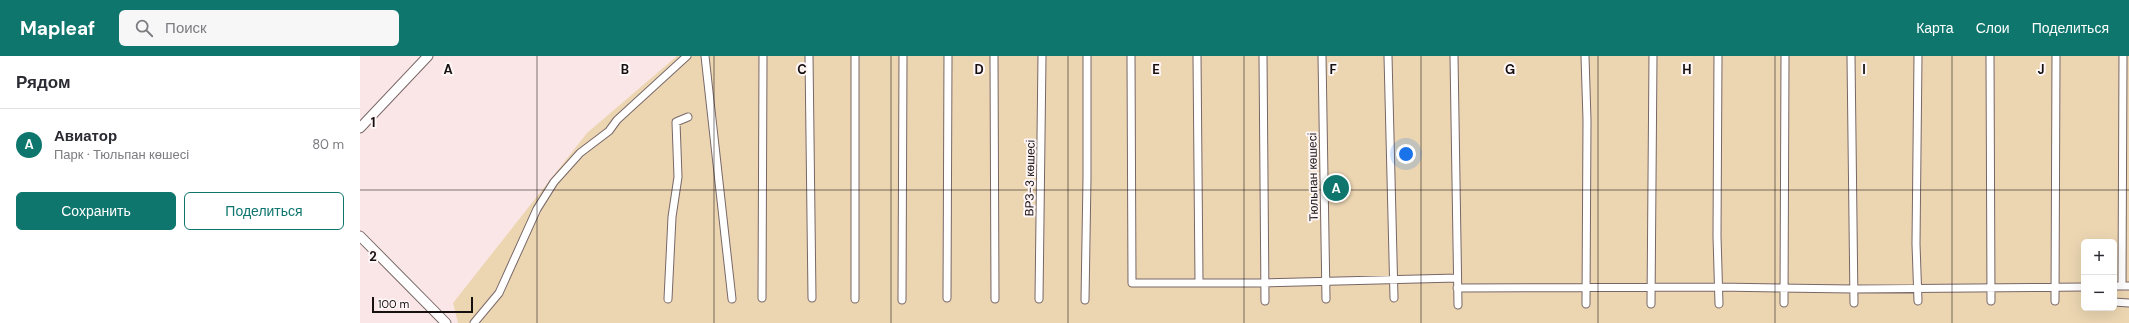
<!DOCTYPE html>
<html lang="ru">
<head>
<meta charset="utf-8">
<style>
	body { margin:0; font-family:"DM Sans",sans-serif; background:#f7f7f7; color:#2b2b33 }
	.controls { position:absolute; right:12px; bottom:12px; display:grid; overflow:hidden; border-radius:6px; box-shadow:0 4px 16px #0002 }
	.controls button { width:36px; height:36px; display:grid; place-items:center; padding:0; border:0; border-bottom:1px solid #e1e1e2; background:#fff; color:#2b2b33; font:20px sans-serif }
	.scale { position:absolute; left:12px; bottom:10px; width:101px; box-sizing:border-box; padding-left:4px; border:2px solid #171010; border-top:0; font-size:11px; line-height:14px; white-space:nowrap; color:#171010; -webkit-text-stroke:3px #fff7f7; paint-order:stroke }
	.you { position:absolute; left:1046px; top:98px; width:14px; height:14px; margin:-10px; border:3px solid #fff; border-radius:50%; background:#1a73e8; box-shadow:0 0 0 6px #1a73e833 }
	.badge { display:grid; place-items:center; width:26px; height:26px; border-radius:50%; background:#0f766e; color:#fff; font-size:13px; font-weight:700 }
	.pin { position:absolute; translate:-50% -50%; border:2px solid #fff; box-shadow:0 1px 4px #0006 }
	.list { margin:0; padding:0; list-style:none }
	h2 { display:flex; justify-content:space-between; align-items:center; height:52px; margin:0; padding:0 16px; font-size:17px }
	h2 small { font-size:13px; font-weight:400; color:#7c7c81 }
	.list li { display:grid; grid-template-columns:26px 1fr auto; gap:12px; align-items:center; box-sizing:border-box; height:72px; padding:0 16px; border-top:1px solid #e1e1e2 }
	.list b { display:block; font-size:15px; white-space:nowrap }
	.list p { margin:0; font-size:13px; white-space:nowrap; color:#7c7c81 }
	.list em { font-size:13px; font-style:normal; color:#7c7c81 }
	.actions { display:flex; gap:8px; padding:12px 16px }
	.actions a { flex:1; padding:9px 0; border:1px solid #0f766e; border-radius:6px; text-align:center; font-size:14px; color:#0f766e }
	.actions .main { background:#0f766e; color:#fff }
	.icon { flex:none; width:22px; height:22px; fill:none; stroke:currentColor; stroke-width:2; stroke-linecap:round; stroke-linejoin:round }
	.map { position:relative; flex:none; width:1769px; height:267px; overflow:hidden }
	header { display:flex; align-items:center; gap:24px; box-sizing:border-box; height:56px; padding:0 20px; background:#0f766e; color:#fff }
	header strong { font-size:19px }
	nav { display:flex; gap:22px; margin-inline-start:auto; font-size:14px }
	.search { width:280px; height:36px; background:#f7f7f7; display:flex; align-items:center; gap:10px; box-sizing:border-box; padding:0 14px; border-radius:6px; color:#7c7c81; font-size:15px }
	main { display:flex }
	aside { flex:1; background:#fff }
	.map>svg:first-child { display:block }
</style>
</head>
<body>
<header>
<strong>Mapleaf</strong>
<div class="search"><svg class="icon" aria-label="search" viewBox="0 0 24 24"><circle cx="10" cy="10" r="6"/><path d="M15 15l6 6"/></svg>Поиск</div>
<nav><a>Карта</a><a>Слои</a><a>Поделиться</a></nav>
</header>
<main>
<aside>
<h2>Рядом<small></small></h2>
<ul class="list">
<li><span class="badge">A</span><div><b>Авиатор</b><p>Парк · Тюльпан көшесі</p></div><em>80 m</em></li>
</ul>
<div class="actions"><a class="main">Сохранить</a><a>Поделиться</a></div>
</aside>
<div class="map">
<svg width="1769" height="267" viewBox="0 0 1769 267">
	<rect width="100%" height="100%" fill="#fae6e6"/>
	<!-- green -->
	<path fill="#ecd6b2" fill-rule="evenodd" d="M317,0H1769V267H98L93,247L227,77ZM1724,186H1754V252H1724Z"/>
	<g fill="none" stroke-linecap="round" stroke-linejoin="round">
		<defs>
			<path id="street" d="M345,0L372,243
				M449,0L452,242
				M495,0V243
				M634,0L635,243
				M771,0L772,227H904L1097,222
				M837,0L839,226
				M903,0L905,245
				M962,0L966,243
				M1028,0L1034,242
				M1094,0L1098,249
				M1225,0L1227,64L1226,248
				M1358,0L1357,180L1359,248
				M1491,0L1494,247
				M1558,0L1556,188L1558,245
				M1630,0L1631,245
				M1754,230H1769
				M1762,230L1763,0
				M1097,232L1358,231L1493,233L1724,231
				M402,242L403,0
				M587,242L588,0
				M308,243L312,161L318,121L316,66L328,61
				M679,243L682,0
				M542,244L543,0
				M725,244L727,122V0
				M1695,245L1696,0
				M1754,246L1769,247
				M1424,247L1425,0
				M1291,248L1293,0
				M114,267L139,237L177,153L194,126L220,97L249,75L257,64L327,0"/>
			<path id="secondary" d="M0,72L68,0
				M0,180L86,267"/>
		</defs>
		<!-- street casing -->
		<use href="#street" stroke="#786767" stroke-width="9"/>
		<!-- secondary casing -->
		<use href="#secondary" stroke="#786767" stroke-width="11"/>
		<!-- street -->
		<use href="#street" stroke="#fff" stroke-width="7"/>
		<!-- secondary -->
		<use href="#secondary" stroke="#fff" stroke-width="9"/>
	</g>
	<!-- grid -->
	<path fill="none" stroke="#171010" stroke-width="1" stroke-opacity="0.55" d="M177,0V267M354,0V267M531,0V267M708,0V267M884,0V267M1061,0V267M1238,0V267M1415,0V267M1592,0V267M0,134H1769"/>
	<g text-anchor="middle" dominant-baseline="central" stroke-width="4" stroke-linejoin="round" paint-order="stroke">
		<!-- street labels -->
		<g font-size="12" fill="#171010" stroke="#fff7f7">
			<text transform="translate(953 121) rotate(-91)">Тюльпан көшесі</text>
			<text transform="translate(670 122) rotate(-89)">ВРЗ-3 көшесі</text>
		</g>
	</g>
	<g font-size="13" text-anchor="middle" font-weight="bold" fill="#171010" stroke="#fff7f7" stroke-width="4" stroke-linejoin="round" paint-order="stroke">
		<text x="88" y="18">A</text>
		<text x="265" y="18">B</text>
		<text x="442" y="18">C</text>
		<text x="619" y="18">D</text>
		<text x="796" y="18">E</text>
		<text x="973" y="18">F</text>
		<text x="1150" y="18">G</text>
		<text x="1327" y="18">H</text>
		<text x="1504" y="18">I</text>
		<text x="1681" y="18">J</text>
		<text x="13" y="71">1</text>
		<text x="13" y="205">2</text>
	</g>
</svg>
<div class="controls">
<button>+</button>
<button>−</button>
</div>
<div class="scale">100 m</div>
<div class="you"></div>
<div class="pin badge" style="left:976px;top:132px">A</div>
</div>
</main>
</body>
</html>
